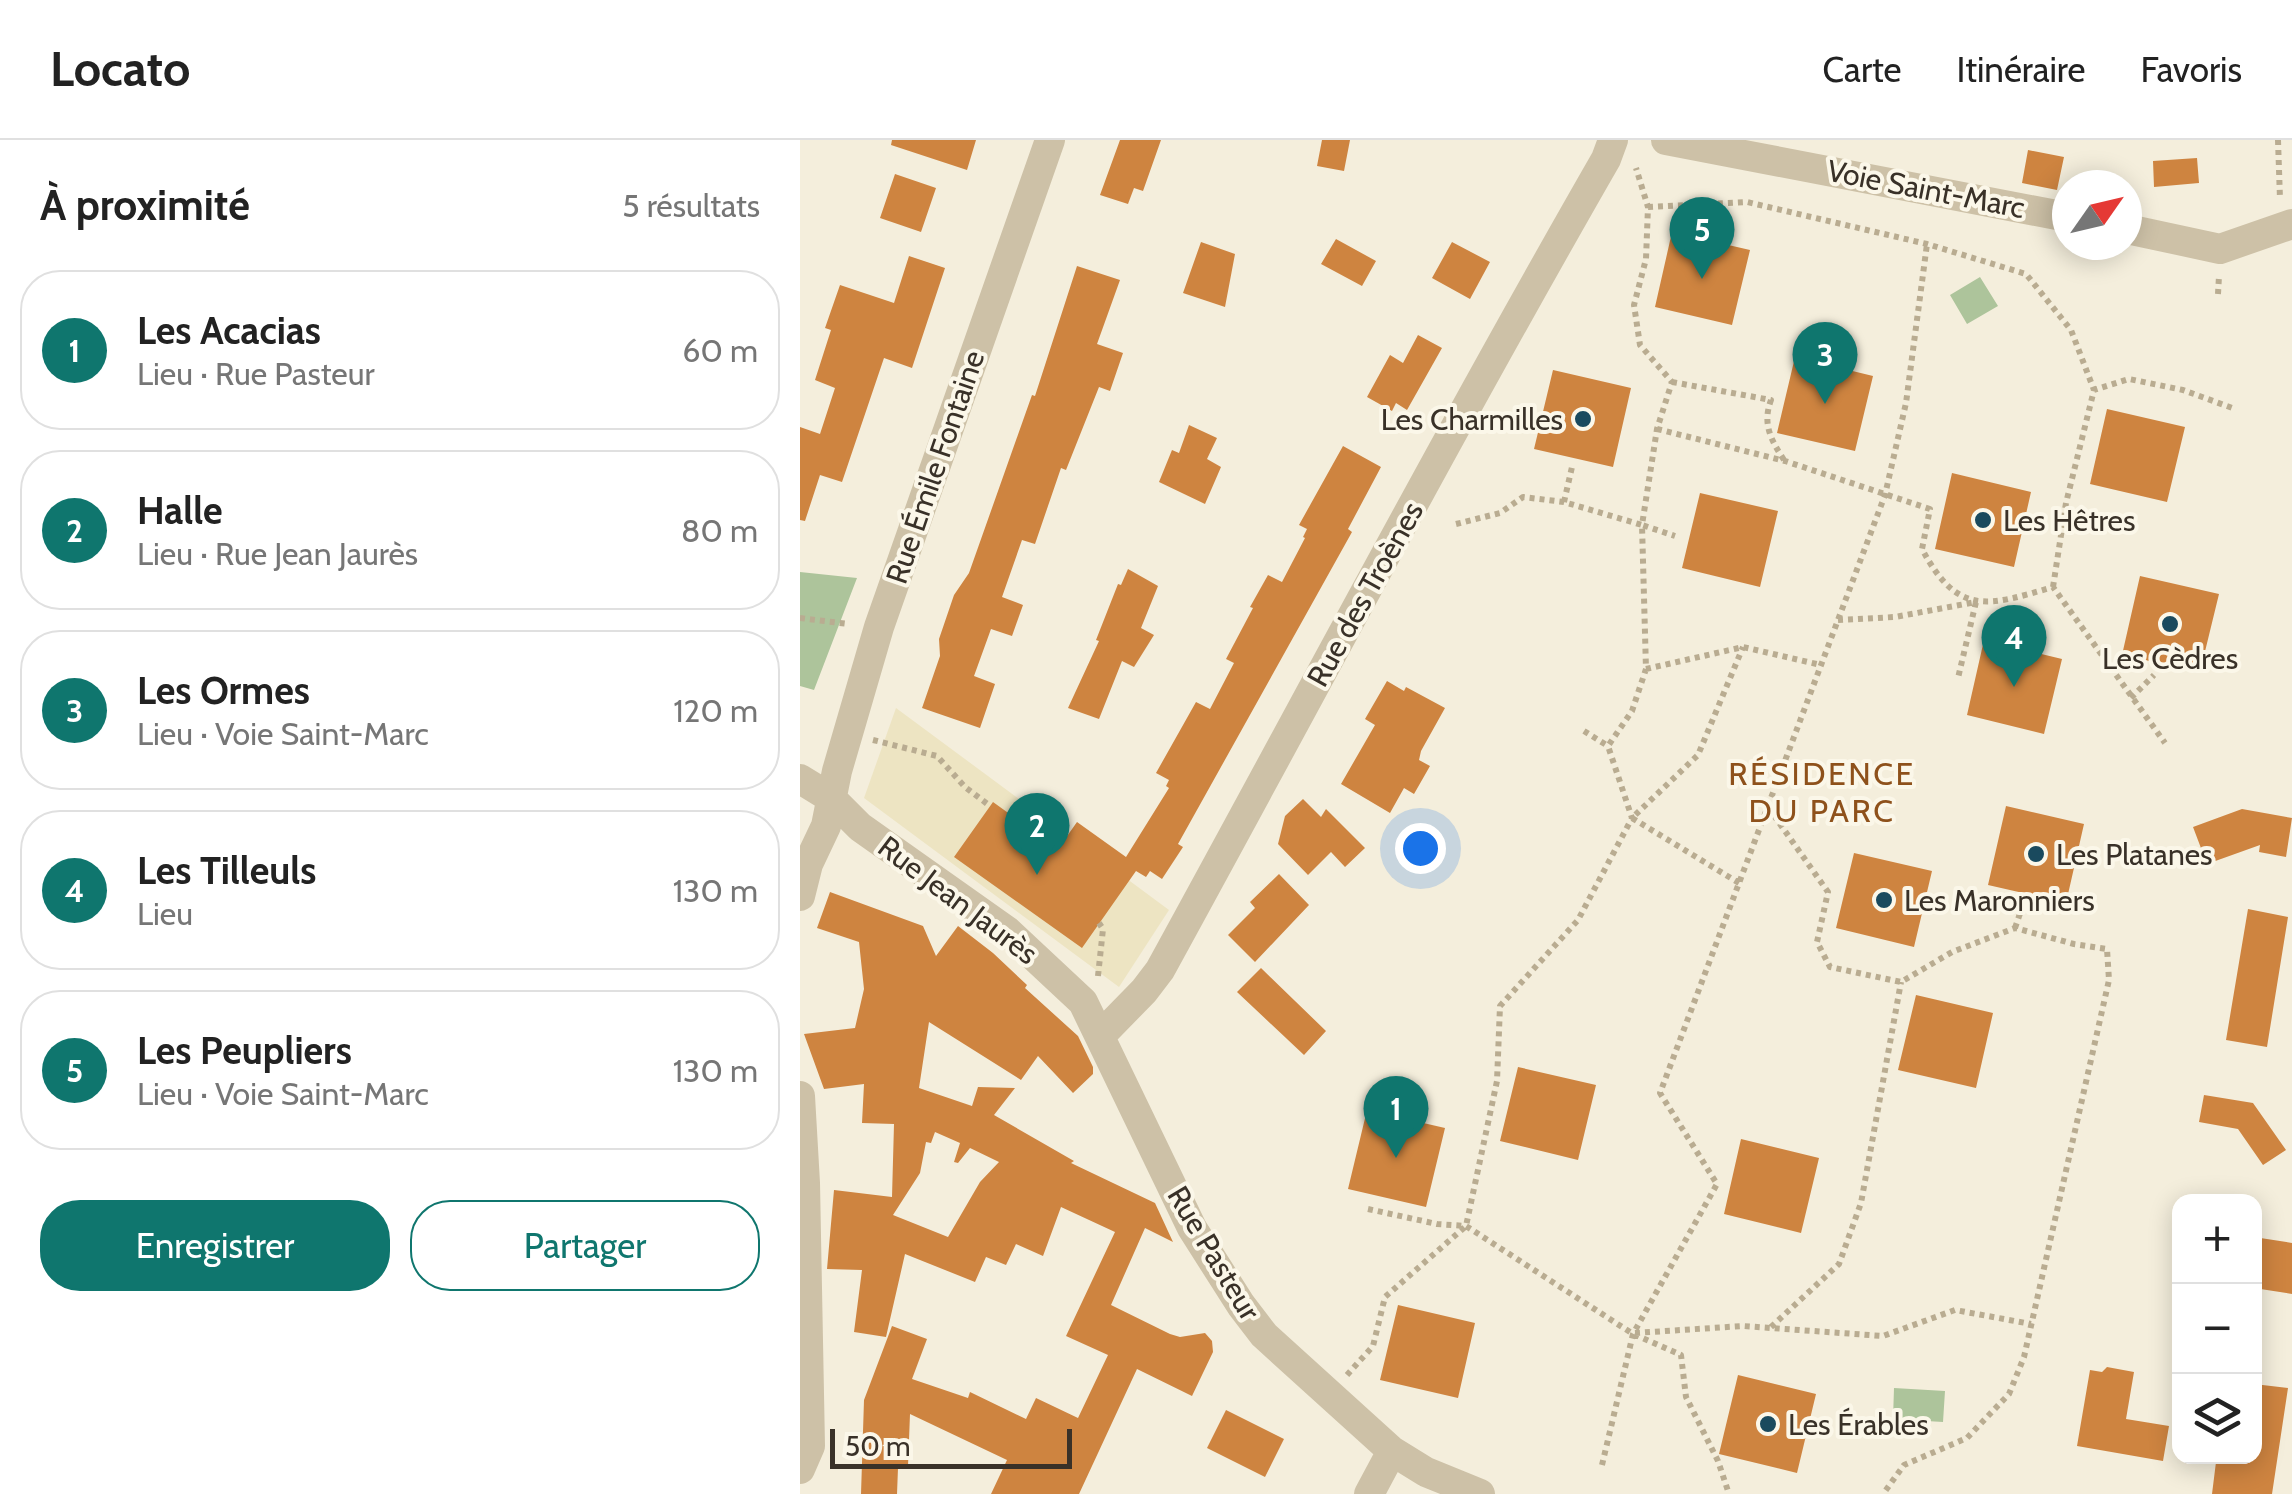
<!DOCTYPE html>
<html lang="fr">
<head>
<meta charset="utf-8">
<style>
	body { margin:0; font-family:Cabin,sans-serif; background:#f2f2f2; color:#222 }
	.controls { position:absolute; right:30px; bottom:30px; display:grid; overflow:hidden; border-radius:20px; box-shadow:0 5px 25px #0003 }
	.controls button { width:90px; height:90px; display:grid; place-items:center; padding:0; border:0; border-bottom:2px solid #e0e0e0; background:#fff; color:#222; font:50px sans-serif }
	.compass { position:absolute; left:1252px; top:30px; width:90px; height:90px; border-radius:50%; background:#fff; box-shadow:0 5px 25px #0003; rotate:56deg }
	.scale { position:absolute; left:30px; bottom:25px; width:242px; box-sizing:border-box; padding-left:10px; border:5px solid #393128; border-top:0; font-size:28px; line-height:35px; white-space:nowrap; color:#393128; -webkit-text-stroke:8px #fbf7e9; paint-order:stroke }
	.you { position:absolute; left:620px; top:708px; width:35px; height:35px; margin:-25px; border:8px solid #fff; border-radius:50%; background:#1a73e8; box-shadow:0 0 0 15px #1a73e833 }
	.badge { display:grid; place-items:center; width:65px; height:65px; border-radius:50%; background:#0f766e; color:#fff; font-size:32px; font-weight:700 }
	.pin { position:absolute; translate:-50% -82px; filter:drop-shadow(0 2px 5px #0008) }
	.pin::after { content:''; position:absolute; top:52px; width:35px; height:30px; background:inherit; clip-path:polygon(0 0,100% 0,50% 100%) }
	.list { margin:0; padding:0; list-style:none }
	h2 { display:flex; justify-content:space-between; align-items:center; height:130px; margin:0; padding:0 40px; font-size:42px }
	h2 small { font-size:32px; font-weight:400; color:#767676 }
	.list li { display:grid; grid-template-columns:65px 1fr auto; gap:30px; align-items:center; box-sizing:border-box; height:160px; margin:0 20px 20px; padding:0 20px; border:2px solid #e0e0e0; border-radius:40px }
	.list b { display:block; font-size:38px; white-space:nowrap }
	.list p { margin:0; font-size:32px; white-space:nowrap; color:#767676 }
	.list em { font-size:32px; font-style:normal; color:#767676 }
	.actions { display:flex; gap:20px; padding:30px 40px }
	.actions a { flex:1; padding:22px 0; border:2px solid #0f766e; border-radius:40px; text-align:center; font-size:35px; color:#0f766e }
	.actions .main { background:#0f766e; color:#fff }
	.icon { flex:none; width:55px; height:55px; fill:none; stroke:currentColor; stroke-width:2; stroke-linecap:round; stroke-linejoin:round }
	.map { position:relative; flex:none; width:1492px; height:1354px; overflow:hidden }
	header { display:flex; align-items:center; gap:60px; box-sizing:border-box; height:140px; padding:0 50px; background:#fff; border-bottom:2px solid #e0e0e0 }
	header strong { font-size:48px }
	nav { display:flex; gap:55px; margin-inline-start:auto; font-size:35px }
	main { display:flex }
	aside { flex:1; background:#fff }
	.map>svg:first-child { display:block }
</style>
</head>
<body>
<header>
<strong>Locato</strong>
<nav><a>Carte</a><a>Itinéraire</a><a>Favoris</a></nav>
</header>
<main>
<aside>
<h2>À proximité<small>5 résultats</small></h2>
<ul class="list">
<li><span class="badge">1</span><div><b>Les Acacias</b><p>Lieu · Rue Pasteur</p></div><em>60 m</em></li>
<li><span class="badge">2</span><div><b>Halle</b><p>Lieu · Rue Jean Jaurès</p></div><em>80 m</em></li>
<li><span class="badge">3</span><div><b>Les Ormes</b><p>Lieu · Voie Saint-Marc</p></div><em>120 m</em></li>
<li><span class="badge">4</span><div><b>Les Tilleuls</b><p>Lieu</p></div><em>130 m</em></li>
<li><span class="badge">5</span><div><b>Les Peupliers</b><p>Lieu · Voie Saint-Marc</p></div><em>130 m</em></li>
</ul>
<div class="actions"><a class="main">Enregistrer</a><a>Partager</a></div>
</aside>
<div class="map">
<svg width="1492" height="1354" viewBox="0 0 1492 1354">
	<rect width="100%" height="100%" fill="#f4eedc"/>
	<!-- green -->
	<path fill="#adc49b" d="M1180,137L1198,166L1167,184L1150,155Z
		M0,432L57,438L14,550L0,546Z
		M1094,1248L1145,1251L1143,1282L1093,1279Z"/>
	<!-- plaza -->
	<path fill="#ede4c2" d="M96,568L369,770L319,847L64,658Z"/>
	<!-- building -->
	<path fill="#ce8440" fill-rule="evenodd" d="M92,0H176L167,30L91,5Z
		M320,0H361L343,51L334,48L328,64L300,55Z
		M522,0H550L544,31L517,26Z
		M1228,10L1264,17L1257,50L1222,43Z
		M1397,18L1399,43L1354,47L1353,21Z
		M95,34L136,48L121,92L80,78Z
		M872,92L950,110L932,185L855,167Z
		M536,99L576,121L562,146L521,124Z
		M401,102L435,114L425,167L383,153Z
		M652,102L690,122L670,159L632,138Z
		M109,116L145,128L112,228L84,218L42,342L20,335L5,381L0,380V287L20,294L35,248L15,240L31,190L25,188L40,145L94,163Z
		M277,126L320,140L297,204L323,213L310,251L299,247L266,330L261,328L235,404L222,400L202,457L223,465L212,496L191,489L174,536L195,544L180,588L122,568L140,516L139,499L154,455L169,433L232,255L235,256Z
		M618,195L642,208L607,270L596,263L592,271L567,257L590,215L603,223Z
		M995,217L1073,236L1055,311L977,293Z
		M753,230L831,248L813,327L734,309Z
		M1307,269L1385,287L1367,362L1290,344Z
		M389,285L417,298L407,319L421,327L405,364L359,342L372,310L379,313Z
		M543,306L581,327L548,389L552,392L378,704L383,707L362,739L350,731L346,737L336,731L282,808L154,717L193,662L258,709L277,682L326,717L369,648L366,646L369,640L356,633L396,562L410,569L434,523L426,519L453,468L450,467L468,435L482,442L505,398L503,397L507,389L499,385Z
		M1152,333L1231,352L1214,427L1135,409Z
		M900,353L978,371L960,447L882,428Z
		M328,429L358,446L341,488L354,495L334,527L322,521L299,579L268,568L299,501L296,500L318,444L321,445Z
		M1340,436L1419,454L1400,532L1322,515Z
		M1184,500L1262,519L1244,594L1167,575Z
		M587,541L604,551L606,547L645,568L621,611L619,620L630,626L614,654L604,648L590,673L541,644L575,585L565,579Z
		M503,659L521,677L526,669L565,708L545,727L531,712L508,735L478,704L485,676Z
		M1206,666L1284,684L1266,763L1188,745Z
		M1442,669L1492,678L1486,717L1459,712L1460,705L1407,724L1393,687Z
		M1054,713L1132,731L1114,807L1036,788Z
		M479,734L509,765L455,822L428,795L455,768L450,762Z
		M30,752L123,786L136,816L158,786L193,813L227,845L225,848L278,896L293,927V934L273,953L238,916L221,940L129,882L119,948L172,966L178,947L215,948L194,975L274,1021L271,1023L355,1063L373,1102L345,1088L311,1165L370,1194L380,1197L405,1193L412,1201L413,1212L392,1256L337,1229L279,1354H191L207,1320L110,1274L108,1326L98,1328L97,1354H61L64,1260L92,1186L127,1199L112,1239L168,1258L170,1252L226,1279L236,1258L278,1278L308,1215L266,1196L315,1092L261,1067L243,1116L216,1104L206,1125L186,1117L175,1142L105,1114L86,1197L54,1192L62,1130L27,1129L34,1050L92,1057L94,984L62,983L64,944L24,949L4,894L55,888L64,849L59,802L17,788ZM135,992L160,1003L154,1022L158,1023L170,1008L199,1022L180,1042L148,1097L93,1075L120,1033L126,1002L131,1003Z
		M1448,769L1488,777L1467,907L1426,900Z
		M461,828L526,891L504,915L437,852Z
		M1116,855L1193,873L1176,948L1098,930Z
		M718,927L796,945L778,1020L700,1001Z
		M1404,955L1453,963L1486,1010L1463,1025L1438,989L1399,982Z
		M567,970L645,988L626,1067L548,1049Z
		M941,999L1019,1018L1001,1093L924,1074Z
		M1454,1097L1492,1103V1154L1454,1148Z
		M598,1165L675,1183L658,1258L580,1240Z
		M1307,1227L1334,1232L1326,1279L1369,1286L1363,1321L1277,1306L1290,1230L1302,1232Z
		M938,1235L1016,1254L997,1333L919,1314Z
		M1454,1244L1488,1248L1472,1354H1412L1416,1322L1432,1323L1433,1316H1454Z
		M426,1270L484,1299L465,1337L407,1308Z"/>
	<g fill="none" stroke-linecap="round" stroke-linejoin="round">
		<!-- path -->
		<path stroke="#b9ac91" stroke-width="6" stroke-dasharray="5 5" stroke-linecap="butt" d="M1478,0L1480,59
			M848,67L947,62L1127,104L1226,134L1271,190L1294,250
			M1418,154L1419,136
			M872,242L971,260C962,284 971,300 984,320
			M857,289L985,321L1130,369L1122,409C1158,477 1188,466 1253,447L1365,603
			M764,362L772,327
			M656,384L700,373L723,357L764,362L842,385L857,289L872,242L840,205L834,165L846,119L848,67L836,28
			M1253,447L1266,363L1294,250L1329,239L1383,250L1435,269
			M0,478L48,484
			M1038,480L1095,477L1176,462L1158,538
			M846,529L943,507L1021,525
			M1331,558L1354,535
			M784,591L808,606
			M73,600L137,616L165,647L190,666
			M968,667L1028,752L1017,802L1030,827L1101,842L1152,812L1215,788L1274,804L1307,809L1309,840L1224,1217L1209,1254L1167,1298L1104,1325L1083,1354
			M939,743L832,678L898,615L943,507
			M1215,788L1224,762
			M298,836L303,789L299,783
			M568,1069L637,1084L666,1086L833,1194L881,1215L886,1257L918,1321L929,1354
			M971,1187L1039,1124L1061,1063L1101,842
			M835,1193L943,1186L1083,1196L1155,1170L1231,1184
			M547,1235L573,1206L585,1157L666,1086L697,941L700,866L778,780L832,678L808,606L832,571L846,529L842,385L875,396
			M802,1325L833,1194L917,1044L860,953L1085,355L1106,263L1127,104"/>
		<!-- minor -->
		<path stroke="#cdc1a7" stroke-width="30" d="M866,0L1267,77
			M1327,89L1420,109L1492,84
			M0,639L31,658L60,687L207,791L283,862L392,1088L441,1165L464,1195L592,1311L626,1332L680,1354
			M0,756L8,724L26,686L37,631L79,487L250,0
			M301,895L344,851L360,830C508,560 652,287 806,19L813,0
			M0,956L5,1043L10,1306L0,1329
			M569,1354L592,1311"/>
	</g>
	<!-- markers -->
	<g fill="#1a4a5e" stroke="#fbf7e9" stroke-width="4">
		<circle cx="783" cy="279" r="10"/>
		<circle cx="1183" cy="380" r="10"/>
		<circle cx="1370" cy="484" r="10"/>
		<circle cx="1236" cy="714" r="10"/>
		<circle cx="1084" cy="760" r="10"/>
		<circle cx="968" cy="1284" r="10"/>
	</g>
	<g text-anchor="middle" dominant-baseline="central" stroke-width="8" stroke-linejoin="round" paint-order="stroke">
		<!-- street labels -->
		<g font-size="30" fill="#393128" stroke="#fbf7e9">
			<text transform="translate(1126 49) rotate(11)">Voie Saint-Marc</text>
			<text transform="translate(135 327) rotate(-71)">Rue Émile Fontaine</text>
			<text transform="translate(565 454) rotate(-61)">Rue des Troènes</text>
			<text transform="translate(158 760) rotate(37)">Rue Jean Jaurès</text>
			<text transform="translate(414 1113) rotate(59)">Rue Pasteur</text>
		</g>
		<!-- poi labels -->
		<g font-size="30" fill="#393128" stroke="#fbf7e9" text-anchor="start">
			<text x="763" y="279" text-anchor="end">Les Charmilles</text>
			<text x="1203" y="380">Les Hêtres</text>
			<text x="1370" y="518" text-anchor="middle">Les Cèdres</text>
			<text x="1256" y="714">Les Platanes</text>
			<text x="1104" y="760">Les Maronniers</text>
			<text x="988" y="1284">Les Érables</text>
		</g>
		<!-- neighbourhood labels -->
		<g font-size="32" letter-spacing="2.5" fill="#8e511b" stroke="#fbf7e9">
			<text x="1022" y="633">RÉSIDENCE<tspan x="1022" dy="37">DU PARC</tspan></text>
		</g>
	</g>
</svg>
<div class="controls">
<button>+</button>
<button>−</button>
<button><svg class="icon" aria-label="layers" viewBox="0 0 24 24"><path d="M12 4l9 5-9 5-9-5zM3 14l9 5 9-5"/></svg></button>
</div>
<svg class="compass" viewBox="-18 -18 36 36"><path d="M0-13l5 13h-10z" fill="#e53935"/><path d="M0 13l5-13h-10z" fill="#767676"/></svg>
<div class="scale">50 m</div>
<div class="you"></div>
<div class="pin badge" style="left:596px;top:1018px">1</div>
<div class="pin badge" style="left:237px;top:735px">2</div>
<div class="pin badge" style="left:1025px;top:264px">3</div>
<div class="pin badge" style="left:1214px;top:547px">4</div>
<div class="pin badge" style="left:902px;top:139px">5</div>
</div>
</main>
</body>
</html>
